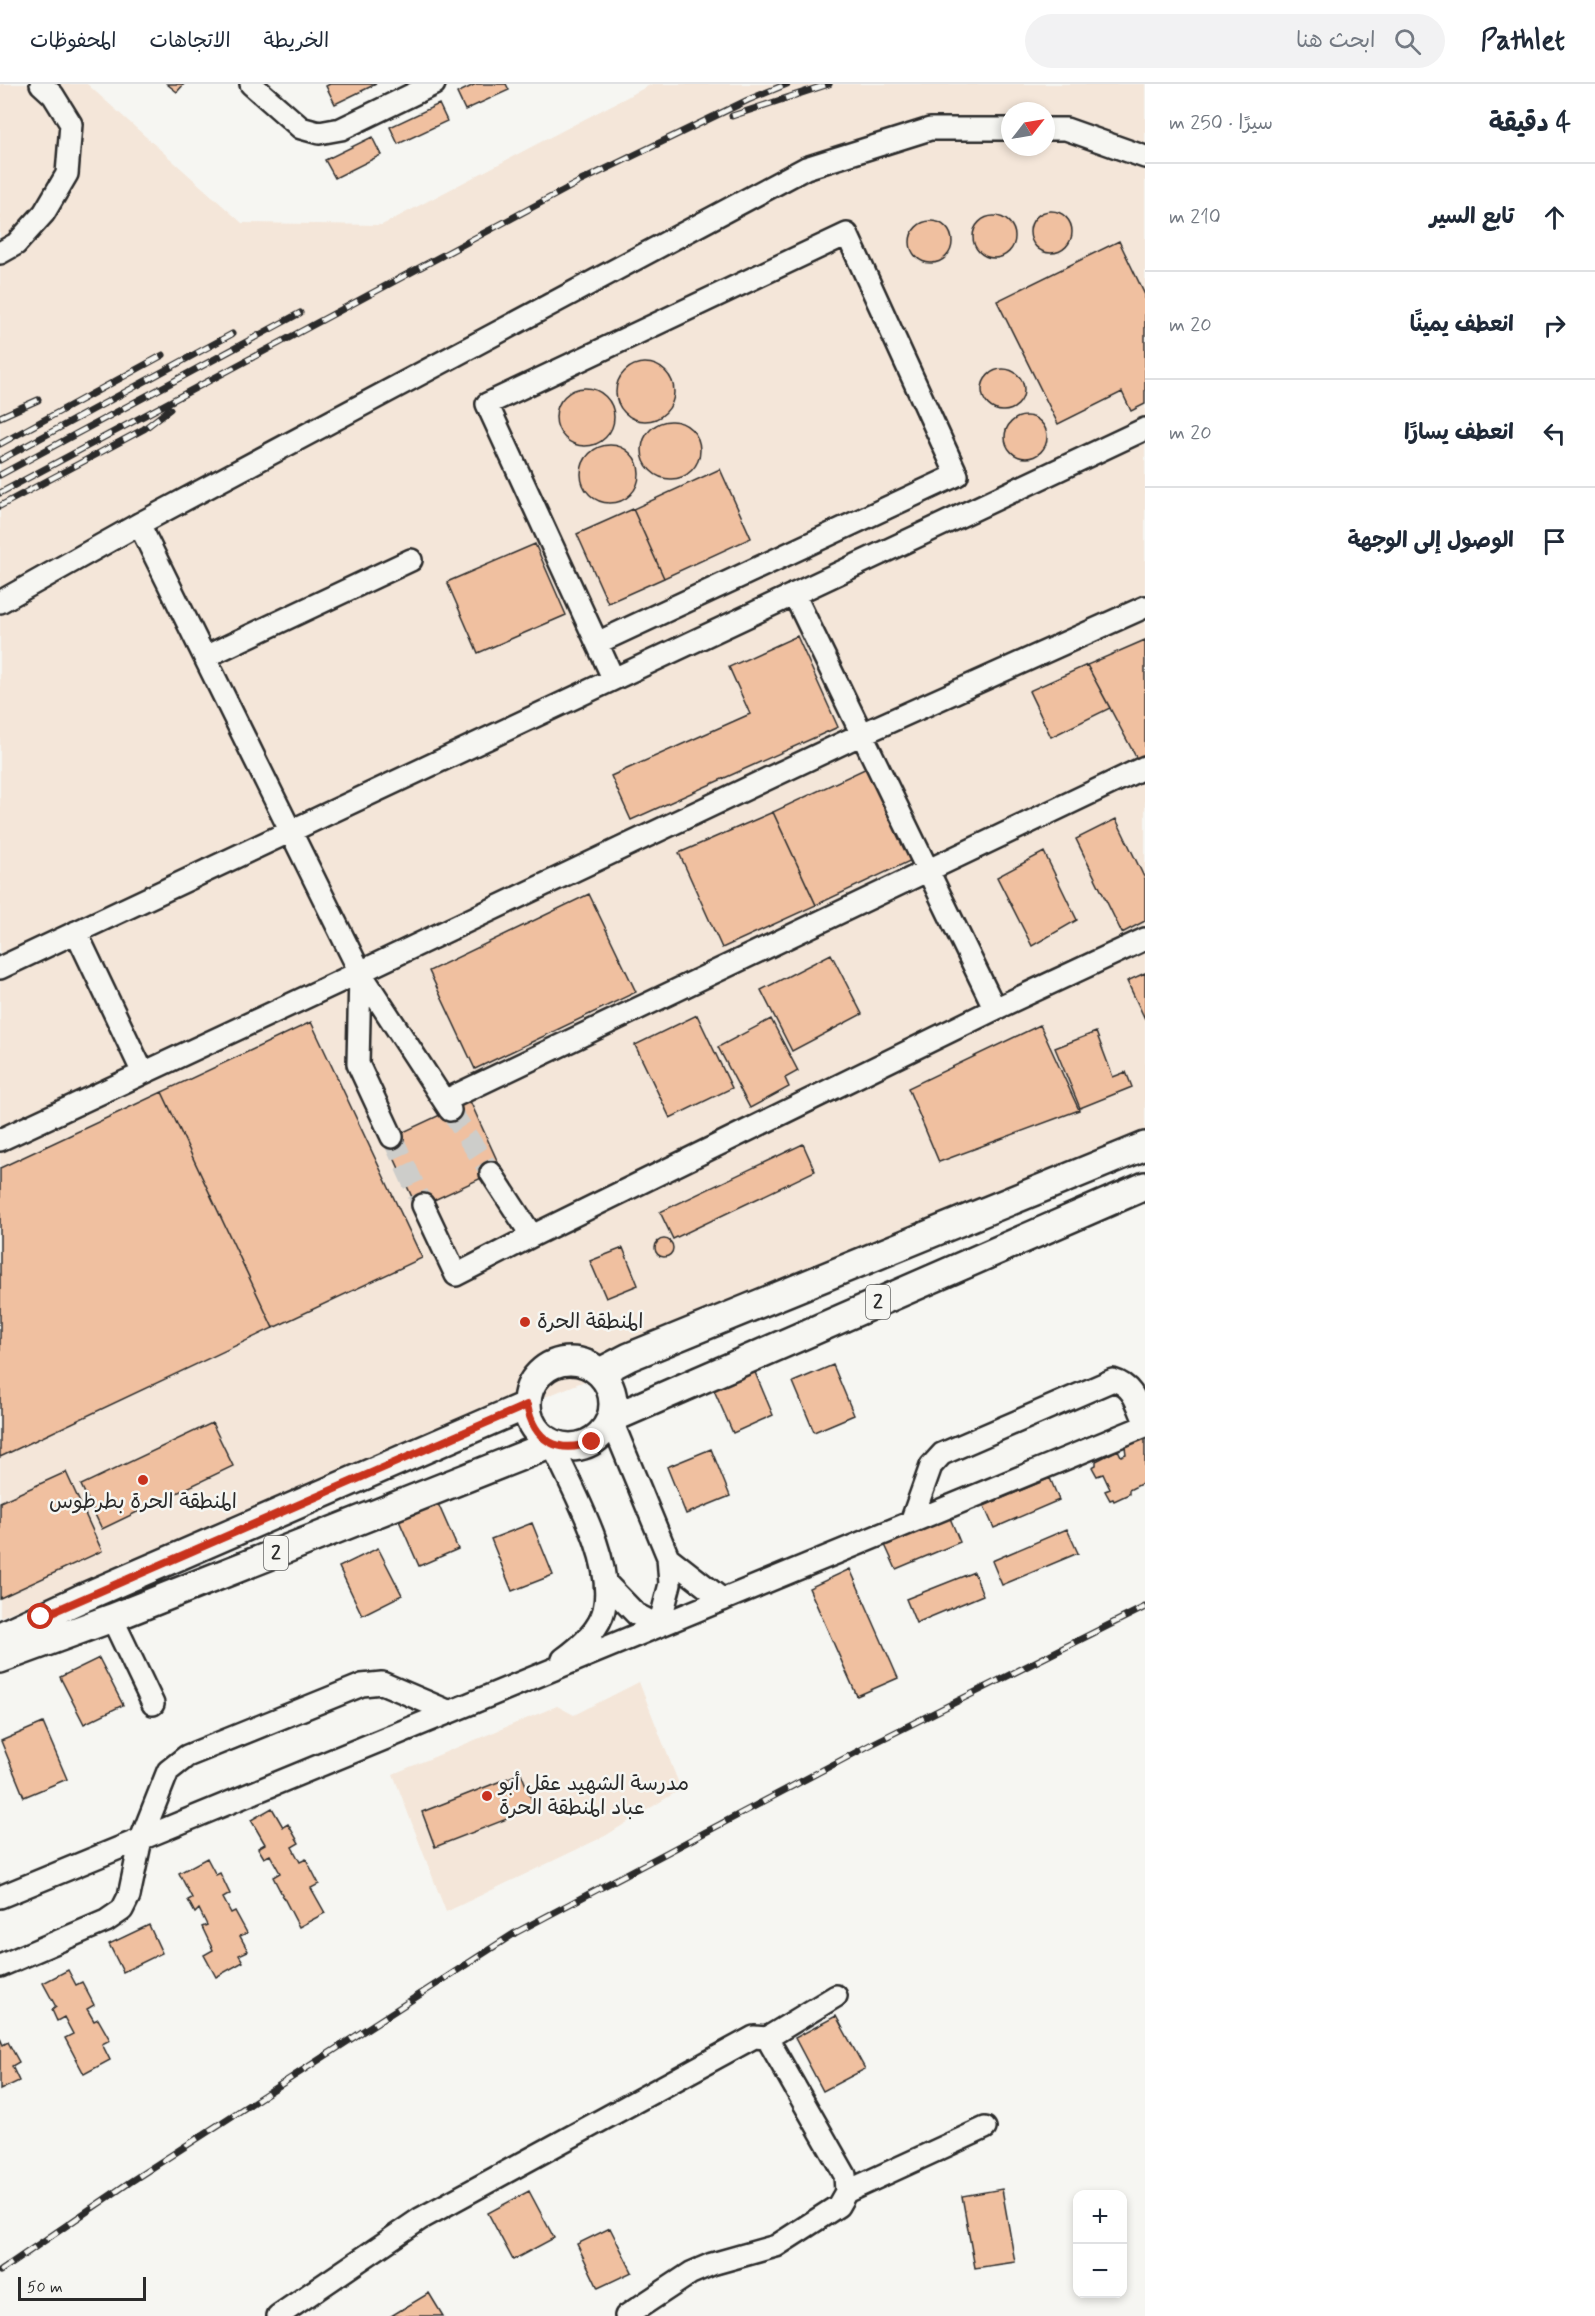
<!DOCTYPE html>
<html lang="ar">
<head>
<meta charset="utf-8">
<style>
	body { margin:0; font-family:Mynerve,"Playpen Sans Arabic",sans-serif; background:#f2f2f3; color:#1f2937; direction:rtl }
	.controls { position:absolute; right:18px; bottom:18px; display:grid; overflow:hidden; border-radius:12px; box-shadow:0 3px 9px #0003 }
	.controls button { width:54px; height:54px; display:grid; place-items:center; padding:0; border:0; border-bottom:2px solid #e0e1e3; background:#fff; color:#1f2937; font:30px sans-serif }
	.compass { position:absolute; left:1001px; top:18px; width:54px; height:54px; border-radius:50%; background:#fff; box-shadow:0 3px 9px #0003; rotate:59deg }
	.scale { position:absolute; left:18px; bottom:15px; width:128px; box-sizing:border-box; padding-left:6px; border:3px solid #2b2b2b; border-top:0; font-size:16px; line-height:21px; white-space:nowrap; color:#2b2b2b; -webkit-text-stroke:4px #f6f6f2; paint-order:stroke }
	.stop { position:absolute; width:18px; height:18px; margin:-14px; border:4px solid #c8321e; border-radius:50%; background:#fff }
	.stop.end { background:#c8321e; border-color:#fff; box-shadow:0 2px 6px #0008 }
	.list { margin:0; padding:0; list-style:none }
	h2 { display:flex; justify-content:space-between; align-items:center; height:78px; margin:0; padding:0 24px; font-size:26px }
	h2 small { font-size:20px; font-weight:400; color:#747a83 }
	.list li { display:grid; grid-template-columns:39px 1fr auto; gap:18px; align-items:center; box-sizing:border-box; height:108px; padding:0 24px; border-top:2px solid #e0e1e3 }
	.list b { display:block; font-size:22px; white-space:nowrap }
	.list em { font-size:20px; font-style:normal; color:#747a83 }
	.icon { flex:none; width:33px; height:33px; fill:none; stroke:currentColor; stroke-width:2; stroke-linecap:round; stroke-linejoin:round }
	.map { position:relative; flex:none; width:1145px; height:2232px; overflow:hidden; direction:ltr }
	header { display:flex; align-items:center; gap:36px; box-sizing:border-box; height:84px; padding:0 30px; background:#fff; border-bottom:2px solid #e0e1e3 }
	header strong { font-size:28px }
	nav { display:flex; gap:33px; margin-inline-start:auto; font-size:21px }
	.search { width:420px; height:54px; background:#f2f2f3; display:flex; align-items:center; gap:15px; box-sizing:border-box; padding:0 21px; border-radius:33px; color:#747a83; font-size:22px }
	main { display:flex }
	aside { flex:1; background:#fff }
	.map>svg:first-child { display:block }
</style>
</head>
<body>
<header>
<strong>Pathlet</strong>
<div class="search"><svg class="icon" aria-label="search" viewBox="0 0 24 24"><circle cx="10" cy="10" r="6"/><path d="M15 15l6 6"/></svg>ابحث هنا</div>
<nav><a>الخريطة</a><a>الاتجاهات</a><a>المحفوظات</a></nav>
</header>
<main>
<aside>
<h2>4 دقيقة<small>سيرًا · 250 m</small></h2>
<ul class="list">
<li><svg class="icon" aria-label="ahead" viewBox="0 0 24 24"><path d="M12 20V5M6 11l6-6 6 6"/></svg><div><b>تابع السير</b></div><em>210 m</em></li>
<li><svg class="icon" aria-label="right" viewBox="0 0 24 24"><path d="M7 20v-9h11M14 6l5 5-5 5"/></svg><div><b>انعطف يمينًا</b></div><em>20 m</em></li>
<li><svg class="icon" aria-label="left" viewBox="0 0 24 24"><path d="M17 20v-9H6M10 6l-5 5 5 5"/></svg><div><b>انعطف يسارًا</b></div><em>20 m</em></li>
<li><svg class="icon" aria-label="arrive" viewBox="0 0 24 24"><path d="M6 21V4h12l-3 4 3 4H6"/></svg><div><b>الوصول إلى الوجهة</b></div></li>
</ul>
</aside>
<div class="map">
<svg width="1145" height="2232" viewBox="0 0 1145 2232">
	<rect width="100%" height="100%" fill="#f6f6f2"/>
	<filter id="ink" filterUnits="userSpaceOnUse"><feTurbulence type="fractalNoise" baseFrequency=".0167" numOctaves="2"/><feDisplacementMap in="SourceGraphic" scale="12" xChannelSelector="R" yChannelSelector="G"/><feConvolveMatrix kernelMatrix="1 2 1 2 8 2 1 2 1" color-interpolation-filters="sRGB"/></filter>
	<g filter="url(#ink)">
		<!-- built -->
		<path fill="#f4e6d9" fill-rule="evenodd" d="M0,0H87L242,139L382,141L652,0H1145V1071L0,1533ZM1010,27H1046V63H1010Z
			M639,1598L681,1705L605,1752L446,1828L393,1690L557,1622L574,1631Z"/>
		<!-- building -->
		<path fill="#f0c0a0" stroke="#2b2b2b" stroke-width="1.5" d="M167,0H184L177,8Z
			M330,0H376L335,20L326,2Z
			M476,0H506L509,6L465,26L457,9Z
			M439,20L447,37L398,60L390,43Z
			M372,53L381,71L335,94L325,76Z
			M1030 148a21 21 0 1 1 42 0a21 21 0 1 1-42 0Z
			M973 153a21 21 0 1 1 42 0a21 21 0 1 1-42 0Z
			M910 158a21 21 0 1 1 42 0a21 21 0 1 1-42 0Z
			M1119,157L1145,211V320L1131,327L1122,308L1058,340L997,217Z
			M616 308a29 29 0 1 1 58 0a29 29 0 1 1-58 0Z
			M982 306a21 21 0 1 1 42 0a21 21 0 1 1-42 0Z
			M556 333a29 29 0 1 1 58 0a29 29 0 1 1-58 0Z
			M1005 353a21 21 0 1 1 42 0a21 21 0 1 1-42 0Z
			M642 366a29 29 0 1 1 58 0a29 29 0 1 1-58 0Z
			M581 390a29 29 0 1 1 58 0a29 29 0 1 1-58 0Z
			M720,385L751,454L664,494L633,425Z
			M633,425L664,494L608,519L577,450Z
			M535,460L566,531L478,569L447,498Z
			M797,552L838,643L631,736L611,692L750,630L729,583Z
			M1145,556V671L1137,675L1087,581Z
			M1087,581L1110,624L1051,653L1029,607Z
			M871,682L914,775L816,821L773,728Z
			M773,728L816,821L722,864L679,769Z
			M1116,735L1145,795V837L1122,849L1076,755Z
			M1044,768L1077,836L1032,862L997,793Z
			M589,810L636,908L475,985L429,887Z
			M831,870L862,930L792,967L761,906Z
			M1145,889V935L1127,897Z
			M697,931L732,1004L670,1034L635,961Z
			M771,935L798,987L785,994L789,1003L750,1024L718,963Z
			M311,938L422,1174L273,1244L162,1008Z
			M1040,941L1079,1026L939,1078L908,1004Z
			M1096,948L1113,993L1126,988L1132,1003L1080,1024L1055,964Z
			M162,1008L273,1244L0,1373V1084Z
			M470,1017L501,1085L417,1124L386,1056Z
			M803,1060L815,1087L673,1155L660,1128Z
			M655 1164a9 9 0 1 1 18 0a9 9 0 1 1-18 0Z
			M623,1164L638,1201L606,1214L590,1177Z
			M833,1281L854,1331L814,1348L793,1298Z
			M754,1286L773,1331L733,1349L713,1304Z
			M212,1339L233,1382L102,1445L81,1401Z
			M1145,1354V1398L1129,1406V1410L1114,1417L1113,1415L1110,1416L1105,1407L1110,1405L1103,1390L1097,1392L1092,1383L1096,1381V1377L1118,1366L1121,1372L1126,1370L1125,1363Z
			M711,1365L730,1412L686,1430L667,1383Z
			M66,1388L102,1467L0,1514V1418Z
			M1050,1394L1059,1416L994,1444L984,1422Z
			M436,1415L458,1465L419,1482L397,1432Z
			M950,1434L960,1458L896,1485L885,1461Z
			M532,1439L553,1491L512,1507L491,1455Z
			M1067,1445L1078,1469L1002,1501L992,1477Z
			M378,1464L402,1511L362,1531L339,1483Z
			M850,1485L898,1594L857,1612L809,1504Z
			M974,1488L983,1511L916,1539L906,1515Z
			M99,1574L123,1621L84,1640L60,1593Z
			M43,1639L67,1695L24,1713L1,1657Z
			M521,1689L535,1724L435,1763L422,1728Z
			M272,1724L283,1743L288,1740L299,1759L292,1763L300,1778L306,1775L319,1800L311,1804L325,1829L299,1843L273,1793L280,1789L270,1771L264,1774L258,1764L265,1760L251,1736Z
			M207,1774L216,1791L220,1789L230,1810L223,1814L231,1829L235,1827L247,1849L240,1852L248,1867L239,1871L243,1878L216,1893L204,1871L213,1866L202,1843L207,1841L199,1825L195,1829L188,1816L192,1814L179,1789Z
			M149,1841L162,1869L123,1888L109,1860Z
			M68,1886L76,1901L82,1898L94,1921L87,1925L94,1937L98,1935L110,1956L102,1960L110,1976L84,1990L65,1954L73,1950L64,1933L57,1937L52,1926L56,1923L43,1899Z
			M836,1932L865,1985L823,2007L795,1954Z
			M0,1954L3,1961L8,1958L19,1978L12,1982L19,1997L0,2006Z
			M1002,2105L1015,2178L975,2184L962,2112Z
			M529,2107L554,2154L513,2176L488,2129Z
			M610,2144L632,2188L598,2204L577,2160Z
			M429,2209L443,2232H391Z"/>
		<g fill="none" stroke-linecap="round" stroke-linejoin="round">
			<!-- minor-tunnel -->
			<path stroke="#cdcdca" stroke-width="21" stroke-dasharray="21 10" stroke-linecap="butt" d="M450,1026L491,1089
				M392,1053L423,1121"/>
			<defs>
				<path id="minor" d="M251,0L301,44L319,49L341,45L434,0
					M1046,45H1066L1145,73
					M0,169L16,160L44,129L67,90L71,40L53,11L41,0
					M139,440L360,888
					M794,510L995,925
					M0,518L139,440L806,84L930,45H1010
					M597,559L957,391L847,150L487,320L597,559L613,594
					M205,573L411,476
					M76,848L143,989
					M0,884L1145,345
					M444,1017L1145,683
					M392,1053L358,980L360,888L450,1026
					M0,1056L360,888L862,650L1145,523
					M491,1089L532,1152
					M423,1121L456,1191L532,1152L995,925L1145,855
					M552,1360C572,1405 615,1477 604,1526C599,1546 580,1563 563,1575
					M911,1438L931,1382L942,1370L1113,1296C1134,1302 1137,1320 1145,1338
					M668,1473L723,1516
					M606,1499L636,1530L659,1542L670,1500L668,1473L611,1335
					M112,1534L153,1620
					M0,1813L1145,1342
					M0,1882L106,1837L122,1826L129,1812L141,1755L168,1687L187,1672L362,1601L382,1599L450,1628
					M767,1954L836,1912
					M846,2108L985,2044
					M278,2232L420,2135L754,1953L767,1954L845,2091L846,2108L838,2122L776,2162L712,2180L691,2189L626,2232"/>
				<path id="major" d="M527 1320a43 43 0 1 1 86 0a43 43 0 1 1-86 0Z
					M600,1288L629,1273L1145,1062
					M611,1335L1145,1102
					M0,1552L80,1515L527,1321
					M0,1575L112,1534L552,1360"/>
			</defs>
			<!-- minor casing -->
			<use href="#minor" stroke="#2b2b2b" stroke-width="26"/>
			<!-- major casing -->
			<use href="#major" stroke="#2b2b2b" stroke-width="32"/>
			<!-- minor -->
			<use href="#minor" stroke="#f6f6f2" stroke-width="21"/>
			<!-- major -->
			<use href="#major" stroke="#f6f6f2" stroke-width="27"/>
			<defs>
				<path id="rail" d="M732,32L829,0
					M0,333L38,316
					M0,360L163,271
					M0,376L232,250
					M0,391L300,229
					M0,409L581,97L748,16L787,0
					M0,422L144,345L170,325
					M0,2187L130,2098L515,1849L870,1661L1145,1523"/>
			</defs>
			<!-- rail casing -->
			<use href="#rail" stroke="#2b2b2b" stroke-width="7"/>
			<!-- rail -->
			<use href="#rail" stroke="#f6f6f2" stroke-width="4.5" stroke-dasharray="14" stroke-linecap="butt"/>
		</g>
	</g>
	<g fill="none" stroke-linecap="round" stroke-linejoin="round" filter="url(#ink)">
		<!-- route -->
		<path stroke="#c8321e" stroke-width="8" d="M41,1533L527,1321C534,1357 558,1371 592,1358"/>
	</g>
	<!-- markers -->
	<g fill="#c8321e" stroke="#f6f6f2" stroke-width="2">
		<circle cx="525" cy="1238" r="6"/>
		<circle cx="143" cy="1396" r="6"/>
		<circle cx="487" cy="1712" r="6"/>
	</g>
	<g text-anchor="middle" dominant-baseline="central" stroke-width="5" stroke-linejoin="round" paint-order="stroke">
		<!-- shield labels -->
		<g fill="#f6f6f2" stroke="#686867" stroke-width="1.5">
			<rect x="866" y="1201" width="24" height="34" rx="4.5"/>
			<rect x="264" y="1452" width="24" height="34" rx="4.5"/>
		</g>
		<g font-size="20" font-weight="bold" fill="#2b2b2b">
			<text x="878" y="1218">2</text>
			<text x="276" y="1469">2</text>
		</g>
		<!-- poi labels -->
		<g font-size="21" fill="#2b2b2b" stroke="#f6f6f2" text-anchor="start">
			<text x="537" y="1238">المنطقة الحرة</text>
			<text x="143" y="1418" text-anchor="middle">المنطقة الحرة بطرطوس</text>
			<text x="499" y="1700">مدرسة الشهيد عقل أبو<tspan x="499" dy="24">عباد المنطقة الحرة</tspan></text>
		</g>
	</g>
</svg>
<div class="controls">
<button>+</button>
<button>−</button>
</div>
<svg class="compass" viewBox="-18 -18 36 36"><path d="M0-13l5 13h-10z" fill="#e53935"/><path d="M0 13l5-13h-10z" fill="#747a83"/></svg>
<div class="scale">50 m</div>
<div class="stop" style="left:41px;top:1533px"></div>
<div class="stop end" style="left:592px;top:1358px"></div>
</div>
</main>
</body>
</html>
